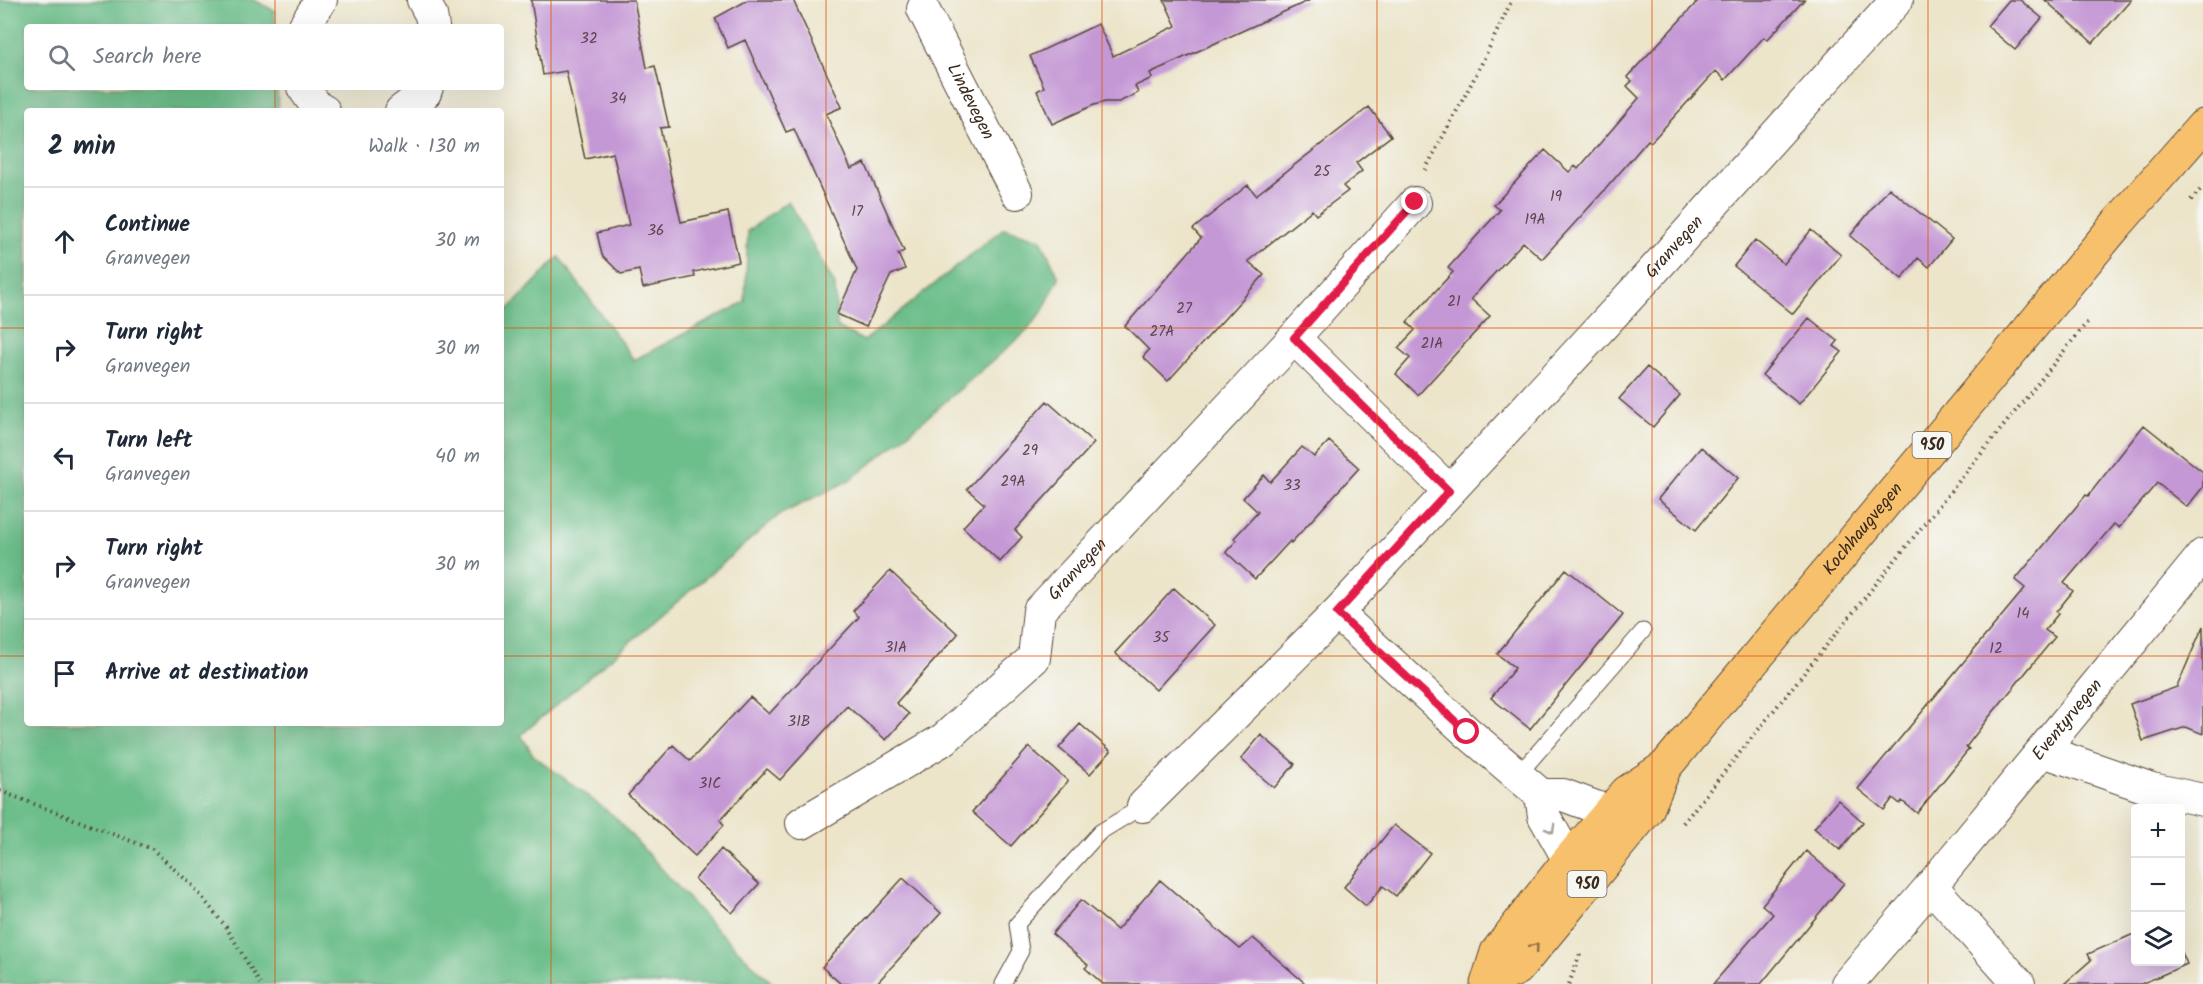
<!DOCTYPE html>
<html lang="en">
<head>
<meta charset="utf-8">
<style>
	body { margin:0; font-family:Kalam,sans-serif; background:#f2f2f3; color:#1f2937 }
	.controls { position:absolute; right:18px; bottom:18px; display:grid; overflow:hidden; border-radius:6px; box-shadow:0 6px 24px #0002 }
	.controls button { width:54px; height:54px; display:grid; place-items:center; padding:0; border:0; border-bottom:2px solid #e0e1e3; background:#fff; color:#1f2937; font:30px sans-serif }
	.stop { position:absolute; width:18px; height:18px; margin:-14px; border:4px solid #e11d48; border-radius:50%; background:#fff }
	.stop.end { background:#e11d48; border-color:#fff; box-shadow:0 2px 6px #0008 }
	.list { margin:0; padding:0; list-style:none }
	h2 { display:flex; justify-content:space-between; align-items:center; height:78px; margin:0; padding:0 24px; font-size:26px }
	h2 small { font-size:20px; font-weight:400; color:#747a83 }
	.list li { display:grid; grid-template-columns:39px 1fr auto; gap:18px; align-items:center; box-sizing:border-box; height:108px; padding:0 24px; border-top:2px solid #e0e1e3 }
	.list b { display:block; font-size:22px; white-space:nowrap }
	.list p { margin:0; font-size:20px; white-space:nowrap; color:#747a83 }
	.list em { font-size:20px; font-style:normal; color:#747a83 }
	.icon { flex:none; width:33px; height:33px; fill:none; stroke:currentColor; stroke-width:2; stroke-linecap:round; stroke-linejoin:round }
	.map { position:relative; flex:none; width:2203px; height:984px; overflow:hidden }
	.search { position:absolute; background:#fff; box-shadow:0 6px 24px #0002; left:24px; top:24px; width:480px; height:66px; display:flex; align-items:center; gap:15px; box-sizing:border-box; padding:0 21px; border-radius:6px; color:#747a83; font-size:22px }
	.panel { position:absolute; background:#fff; box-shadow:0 6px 24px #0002; left:24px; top:108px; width:480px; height:618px; border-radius:6px }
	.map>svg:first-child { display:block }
</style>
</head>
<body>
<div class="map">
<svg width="2203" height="984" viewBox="0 0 2203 984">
	<rect width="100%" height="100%" fill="#f6f6f2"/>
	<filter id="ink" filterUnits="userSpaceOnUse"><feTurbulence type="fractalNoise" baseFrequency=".0167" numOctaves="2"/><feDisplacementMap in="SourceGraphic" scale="12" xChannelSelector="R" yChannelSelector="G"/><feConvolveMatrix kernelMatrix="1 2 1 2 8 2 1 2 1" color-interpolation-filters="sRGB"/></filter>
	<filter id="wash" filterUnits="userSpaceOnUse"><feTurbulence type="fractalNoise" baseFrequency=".008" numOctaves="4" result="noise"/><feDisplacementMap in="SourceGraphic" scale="24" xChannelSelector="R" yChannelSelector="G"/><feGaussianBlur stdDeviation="1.35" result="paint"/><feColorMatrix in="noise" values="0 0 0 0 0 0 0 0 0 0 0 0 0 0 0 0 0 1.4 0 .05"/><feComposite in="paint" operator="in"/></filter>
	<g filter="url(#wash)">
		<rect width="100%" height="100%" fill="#ece5ca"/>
		<!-- forest -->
		<path fill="#6cbe8a" stroke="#547454" stroke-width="1.5" d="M0,0H254L275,11V27H27V87H277L278,107L261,111H27V723H501V314L505,313L559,257L634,360L745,302L748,231L788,201L835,285L837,327L864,341L1004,228L1041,239L1059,278L1042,312L1026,332L909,433L850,480L779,515L521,735L533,755L614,816L712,925L773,984H0Z"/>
		<g id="blocks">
			<!-- building -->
			<path fill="#c497d5" d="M531,0H634L647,68L655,66L669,127L660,128L681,222L728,212L739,262L694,272L695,277L643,288L639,270L621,274L602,255L597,233L629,225L613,153L585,159L566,71L543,75Z
				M748,0H793L842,107L826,114L851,169L865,163L904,251L898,254L905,269L891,275L866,327L837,314L857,270L794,129L786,132L745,40L728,48L715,18Z
				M1164,0H1310L1150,73L1152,78L1135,86L1138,93L1119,102H1105L1094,105L1052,124L1037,91L1044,87L1030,56L1098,24L1113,56L1176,26Z
				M1699,0H1804L1767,40L1764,37L1725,80L1716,71L1651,142L1648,140L1603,192L1542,259L1523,242L1471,299L1490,316L1418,395L1396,374L1410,358L1398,348L1415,330L1407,322L1453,272L1448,268L1500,210L1494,205L1545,150L1569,172L1575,166L1578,169L1639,98L1627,86L1632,81L1627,77Z
				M2009,0H2020L2042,18L2015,50L1987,26Z
				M2045,0H2131L2093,43Z
				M1369,107L1391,136L1356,163L1362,171L1343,186L1348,191L1316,215L1312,210L1248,261L1264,275L1168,381L1143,357L1149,350L1125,326L1201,238L1193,229L1248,185L1256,195Z
				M1889,188L1952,239L1929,267L1918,258L1902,279L1850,236Z
				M1811,230L1841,255L1793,314L1734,266L1755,240L1784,264Z
				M1809,318L1838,341L1834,346L1842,352L1799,404L1762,375Z
				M1647,367L1680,395L1653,427L1619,399Z
				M1047,401L1094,443L1015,530L1022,537L1000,562L963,527L984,504L967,489Z
				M2144,425L2203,472V487L2187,507L2157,483L2119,528L2114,524L2064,583L2073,591L2056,612L2058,614L2045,630L2055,637L1989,717L1966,747L1969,749L1917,813L1902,801L1900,804L1893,798L1884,810L1858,789L2025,588L2015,580L2086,495L2088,496Z
				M1329,441L1359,468L1291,543L1290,541L1255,579L1226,552L1237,540L1234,538L1258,512L1243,498L1264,475L1270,482L1302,447L1314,457Z
				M1701,447L1738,478L1696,530L1658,499Z
				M1566,569L1623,615L1530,729L1491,698L1515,668L1497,654Z
				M890,571L958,634L896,703L909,714L886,740L847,706L780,780L767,769L720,820L724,825L695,856L628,795L673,745L690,761L750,697L769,714L859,617L853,611Z
				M1174,588L1215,625L1156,690L1115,653Z
				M2203,626V734L2186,727L2143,741L2130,704L2177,687Z
				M1080,724L1111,751L1090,774L1059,748Z
				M1261,735L1295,764L1274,788L1241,759Z
				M1029,747L1068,781L1011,846L972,812Z
				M1838,800L1863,822L1840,850L1814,828Z
				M1394,825L1430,853L1396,896L1383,886L1366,906L1344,887Z
				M721,849L759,884L732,913L695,879Z
				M1806,851L1844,883L1761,984H1713L1773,914L1762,905Z
				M903,878L941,913L876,984H841L822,967Z
				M1160,880L1240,949L1253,938L1306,984H1103L1085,968L1088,965L1052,934L1081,900L1117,930Z
				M2136,933V962H2181V950L2187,964L2141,984H2064L2091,960L2088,954Z"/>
		</g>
	</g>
	<g filter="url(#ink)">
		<use href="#blocks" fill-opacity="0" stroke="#564638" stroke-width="1.5"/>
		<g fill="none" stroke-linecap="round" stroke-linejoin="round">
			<defs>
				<path id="service" d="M1518,775L1643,631
					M1003,984L1021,951L1017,924L1100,832L1143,806"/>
				<g id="minor">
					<path d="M423,0L431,15L433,27"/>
					<path id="s1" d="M923,9L1017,193"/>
					<path d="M304,27L321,0"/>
					<path d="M303,87L317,107L324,111"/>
					<path d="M401,111L425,93L427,87"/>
					<path d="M1415,203L1294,338L1449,491"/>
					<path d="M2043,751L2152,789L2203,800"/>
					<path d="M1541,795H1563L1609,812"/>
					<path d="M1143,806L1337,613"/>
					<path id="s2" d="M802,823L944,739L1034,658L1039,611L1294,338"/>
					<path id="s3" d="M1569,860L1544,816L1541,795L1467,732L1337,613L1653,271L1897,0"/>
					<path d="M1931,886L2019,984"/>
					<path id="s4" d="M1847,984L1931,886L2203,555"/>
				</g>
				<g id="primary">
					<path id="s5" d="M1489,981L1517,969L1552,927L1647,810L1665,767L2116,225L2203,126"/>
					<path d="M1487,984L1497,952L1569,860L1627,792L1665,767"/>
				</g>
			</defs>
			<!-- service casing -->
			<use href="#service" stroke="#564638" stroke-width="17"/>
			<!-- minor casing -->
			<use href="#minor" stroke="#564638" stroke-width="34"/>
			<!-- primary casing -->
			<use href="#primary" stroke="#564638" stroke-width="35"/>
			<!-- path -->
			<path stroke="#564638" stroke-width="4" stroke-dasharray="1.5 4.5" stroke-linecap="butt" d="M1425,170L1477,73L1512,0
				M2191,200L2203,187
				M0,791L152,849L193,886L226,927L260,984
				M1683,823L2089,320
				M1569,984L1580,954"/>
			<!-- service -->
			<use href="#service" stroke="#fff" stroke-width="15"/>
			<!-- minor -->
			<use href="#minor" stroke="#fff" stroke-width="32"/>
			<!-- primary -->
			<use href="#primary" stroke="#f7c06c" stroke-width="33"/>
		</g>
		<!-- one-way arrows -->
		<defs><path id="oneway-chevron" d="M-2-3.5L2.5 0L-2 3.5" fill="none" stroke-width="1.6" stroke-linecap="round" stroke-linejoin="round" transform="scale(1.5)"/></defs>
		<use stroke="#a79f9a" href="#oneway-chevron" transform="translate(1551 829) rotate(61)"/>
		<use stroke="#906e41" href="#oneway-chevron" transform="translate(1535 947) rotate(-50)"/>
	</g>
	<g fill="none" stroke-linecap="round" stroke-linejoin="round" filter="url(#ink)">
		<!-- route -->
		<path stroke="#e11d48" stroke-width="8" d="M1415,202L1294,338L1449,491L1337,613L1467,732"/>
	</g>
	<!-- grid -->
	<path fill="none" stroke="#df570d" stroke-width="1.5" stroke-opacity="0.55" d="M275,0V27M551,0V984M826,0V984M1102,0V984M1377,0V984M1652,0V984M1928,0V984M275,87V111M0,328H27M501,328H2203M0,656H27M501,656H2203M275,723V984"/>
	<g text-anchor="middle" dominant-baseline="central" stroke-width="6" stroke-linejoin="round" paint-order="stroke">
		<!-- number labels -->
		<g font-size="15" fill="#5d454c">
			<text x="589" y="39">32</text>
			<text x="618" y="99">34</text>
			<text x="1322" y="172">25</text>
			<text x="1556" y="197">19</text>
			<text x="857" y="212">17</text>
			<text x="1535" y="220">19A</text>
			<text x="656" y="231">36</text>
			<text x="1454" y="302">21</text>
			<text x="1184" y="309">27</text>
			<text x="1162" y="332">27A</text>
			<text x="1432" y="344">21A</text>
			<text x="1030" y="451">29</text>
			<text x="1013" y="482">29A</text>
			<text x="1292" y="486">33</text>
			<text x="2023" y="614">14</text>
			<text x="1161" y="638">35</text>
			<text x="896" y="648">31A</text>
			<text x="1996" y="649">12</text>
			<text x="799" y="722">31B</text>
			<text x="710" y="784">31C</text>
		</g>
		<!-- shield labels -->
		<g fill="#f6f6f2" stroke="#73675e" stroke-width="1.5">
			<rect x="1912.5" y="432" width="39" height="26" rx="4.5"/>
			<rect x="1567.5" y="871" width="39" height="26" rx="4.5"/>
		</g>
		<g font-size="16" font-weight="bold" fill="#3b2a1e">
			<text x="1932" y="445">950</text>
			<text x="1587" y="884">950</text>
		</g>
		<!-- street labels -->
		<g font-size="18" fill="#3b2a1e" stroke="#f6f6f2">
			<text stroke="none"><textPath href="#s1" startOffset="104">Lindevegen</textPath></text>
			<text stroke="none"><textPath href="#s3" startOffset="843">Granvegen</textPath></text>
			<text stroke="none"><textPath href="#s5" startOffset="592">Kochhaugvegen</textPath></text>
			<text stroke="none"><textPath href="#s2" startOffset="390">Granvegen</textPath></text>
			<text stroke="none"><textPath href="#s4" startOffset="344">Eventyrvegen</textPath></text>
		</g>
	</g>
</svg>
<div class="controls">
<button>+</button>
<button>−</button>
<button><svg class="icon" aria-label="layers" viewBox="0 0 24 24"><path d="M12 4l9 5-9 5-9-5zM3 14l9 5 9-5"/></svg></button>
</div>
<div class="stop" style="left:1467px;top:732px"></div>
<div class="stop end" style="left:1415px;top:202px"></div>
<div class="search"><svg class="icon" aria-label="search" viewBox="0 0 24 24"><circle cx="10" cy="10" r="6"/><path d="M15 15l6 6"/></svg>Search here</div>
<section class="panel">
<h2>2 min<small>Walk · 130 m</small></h2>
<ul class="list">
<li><svg class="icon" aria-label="ahead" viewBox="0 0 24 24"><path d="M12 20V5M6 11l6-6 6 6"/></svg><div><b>Continue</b><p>Granvegen</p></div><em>30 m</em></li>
<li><svg class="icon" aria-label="right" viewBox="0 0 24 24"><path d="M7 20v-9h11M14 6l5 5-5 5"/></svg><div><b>Turn right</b><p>Granvegen</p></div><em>30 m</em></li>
<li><svg class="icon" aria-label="left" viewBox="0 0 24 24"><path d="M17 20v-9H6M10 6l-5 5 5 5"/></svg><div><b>Turn left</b><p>Granvegen</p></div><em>40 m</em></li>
<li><svg class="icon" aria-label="right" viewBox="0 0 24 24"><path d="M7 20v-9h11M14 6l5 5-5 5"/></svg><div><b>Turn right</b><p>Granvegen</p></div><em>30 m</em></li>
<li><svg class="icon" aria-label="arrive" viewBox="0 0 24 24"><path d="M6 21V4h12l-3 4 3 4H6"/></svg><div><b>Arrive at destination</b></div></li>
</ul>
</section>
</div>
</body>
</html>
